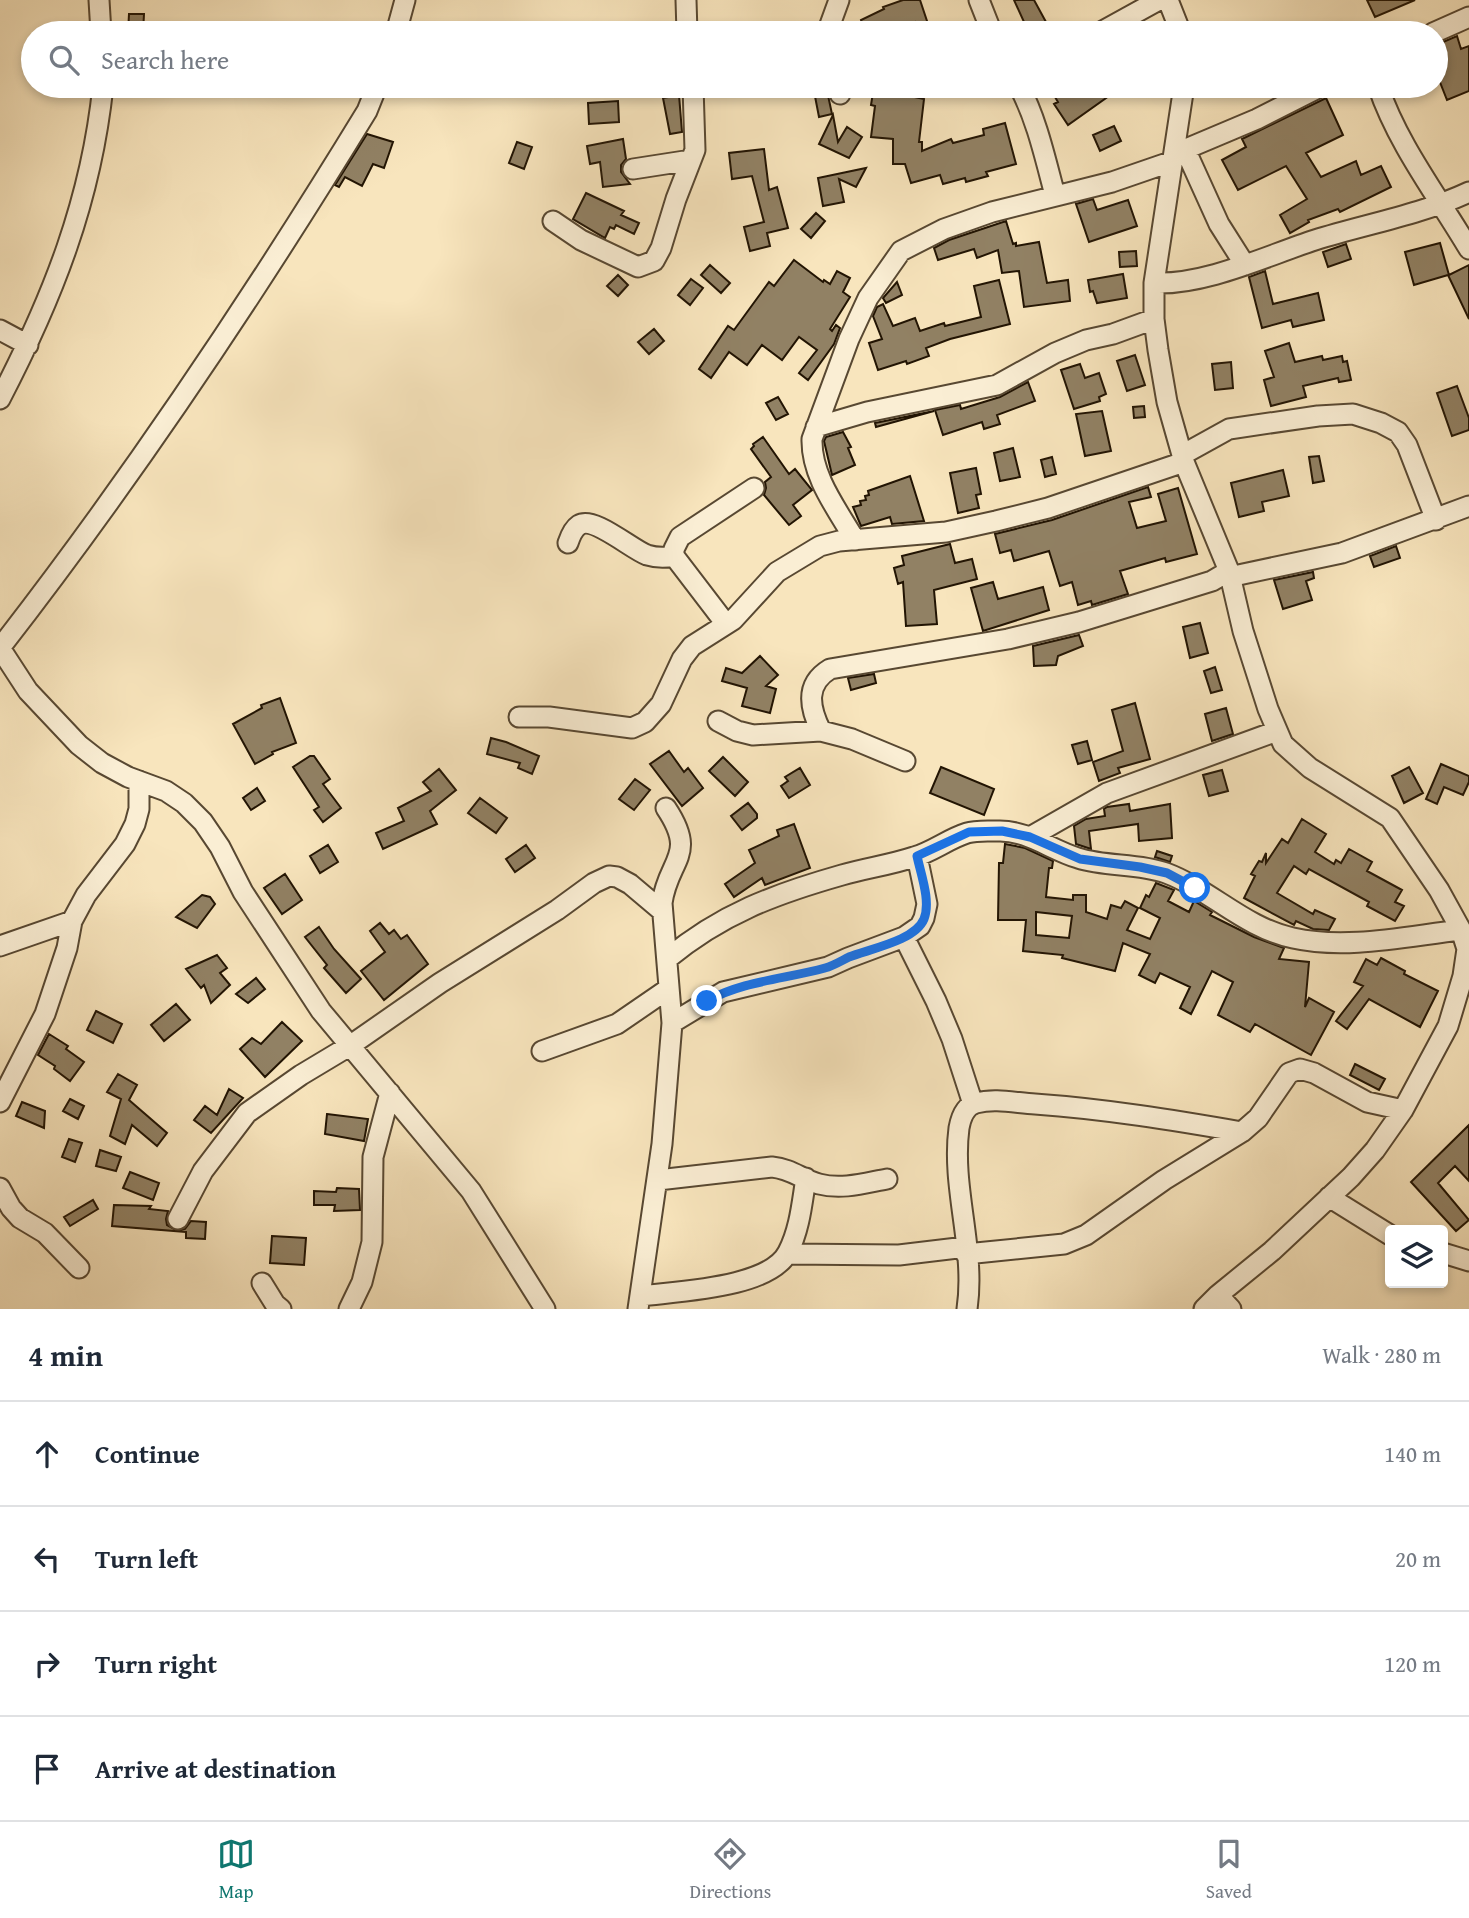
<!DOCTYPE html>
<html lang="en">
<head>
<meta charset="utf-8">
<style>
	body { margin:0; font-family:"Gentium Book Plus",serif; background:#f6f6f7; color:#1f2937 }
	.controls { position:absolute; right:21px; bottom:21px; display:grid; overflow:hidden; border-radius:7px; box-shadow:0 4px 10px #0003 }
	.controls button { width:63px; height:63px; display:grid; place-items:center; padding:0; border:0; border-bottom:2px solid #e0e1e3; background:#fff; color:#1f2937; font:35px sans-serif }
	.stop { position:absolute; width:21px; height:21px; margin:-16px; border:5px solid #1a73e8; border-radius:50%; background:#fff }
	.stop.end { background:#1a73e8; border-color:#fff; box-shadow:0 2px 7px #0008 }
	.list { margin:0; padding:0; list-style:none }
	h2 { display:flex; justify-content:space-between; align-items:center; height:91px; margin:0; padding:0 28px; font-size:30px }
	h2 small { font-size:23px; font-weight:400; color:#747a83 }
	.list li { display:grid; grid-template-columns:46px 1fr auto; gap:21px; align-items:center; box-sizing:border-box; height:105px; padding:0 28px; border-top:2px solid #e0e1e3 }
	.list b { display:block; font-size:26px; white-space:nowrap }
	.list em { font-size:23px; font-style:normal; color:#747a83 }
	.icon { flex:none; width:38px; height:38px; fill:none; stroke:currentColor; stroke-width:2; stroke-linecap:round; stroke-linejoin:round }
	.map { position:relative; flex:none; width:1469px; height:1309px; overflow:hidden }
	.search { position:absolute; background:#fff; box-shadow:0 4px 10px #0003; left:21px; right:21px; top:21px; height:77px; display:flex; align-items:center; gap:18px; box-sizing:border-box; padding:0 24px; border-radius:38px; color:#747a83; font-size:26px }
	.sheet { height:511px; background:#fff }
	nav { display:flex; justify-content:space-around; align-items:center; box-sizing:border-box; height:98px; border-top:2px solid #e0e1e3; background:#fff; font-size:19px; color:#747a83 }
	nav a { display:grid; justify-items:center; gap:4px }
	nav .on { color:#0f766e }
	.map>svg:first-child { display:block }
</style>
</head>
<body>
<div class="map">
<svg width="1469" height="1309" viewBox="0 0 1469 1309">
	<rect width="100%" height="100%" fill="#f8e5bd"/>
	<filter id="stains"><feTurbulence type="fractalNoise" baseFrequency=".00286" numOctaves="4"/><feColorMatrix values="0 0 0 0 .2 0 0 0 0 .09 0 0 0 0 .02 0 0 0 .5 -.17"/></filter>
	<radialGradient id="worn" r=".72"><stop offset=".6" stop-color="#630" stop-opacity="0"/><stop offset="1" stop-color="#630" stop-opacity=".3"/></radialGradient>
	<!-- building -->
	<path fill="#918164" stroke="#221403" stroke-width="2" fill-rule="evenodd" d="M903,0H920L931,33H921L915,22L881,33H840L842,28L862,23L861,20L884,9L883,7Z
		M1014,0H1034L1052,33H1029Z
		M1367,0H1415L1375,17Z
		M129,14H144L143,33H128Z
		M1144,23L1147,29L1139,33H1124Z
		M1457,36L1461,49L1469,46V91L1447,100L1436,72V45Z
		M813,86H826L832,114L819,117Z
		M874,86H890V92L924,99L919,142H922V151L951,139L953,143L984,135L983,129L1005,123L1016,164L986,172L988,176L966,182L965,178L943,184L940,175L911,183L905,164H893V139L871,137L875,106L871,105Z
		M1062,86L1068,95L1081,86H1123L1068,125L1054,104L1058,102L1052,92Z
		M679,95L682,132L670,134L663,98Z
		M1326,98L1343,135L1306,153L1321,177L1356,161L1361,175L1381,166L1391,187L1340,212L1338,209L1308,220L1309,222L1290,233L1280,215L1307,199L1286,166L1238,190L1222,160L1246,147L1242,139Z
		M618,101L619,122L589,124L588,103Z
		M833,115L838,142L847,127L862,137L849,158L819,144Z
		M1114,126L1121,141L1100,151L1093,135Z
		M367,134L393,142L384,168L373,164L362,186L345,177L339,187L335,185Z
		M623,139L626,159L621,165V172L630,184L603,187L600,162L590,164L587,146Z
		M517,142L532,147L524,169L509,163Z
		M764,149L769,190L777,187L788,228L767,233L770,246L750,251L744,227L764,222L752,176L732,179L729,153Z
		M866,168L856,187L839,179L844,202L823,206L818,178Z
		M586,193L624,211L621,215L639,223L634,234L616,225L614,229L610,227L605,238L573,219Z
		M1093,199L1097,210L1128,200L1137,226L1089,242L1076,204Z
		M816,213L825,221L811,238L801,229Z
		M1006,221L1013,244L1016,243V246L1039,242L1047,283L1068,280L1070,301L1024,307L1019,271L1002,273L998,250L977,258L974,249L938,260L934,248L949,240Z
		M1440,243L1449,275L1469,265V319L1448,275L1414,285L1405,252Z
		M1346,244L1351,259L1328,267L1323,252Z
		M1136,251L1137,266L1120,267L1119,252Z
		M794,260L823,282L824,280L830,284L837,271L850,278L843,292L850,297L830,329L832,331L836,325L840,328L834,344L808,380L799,373L817,350L799,337L782,360L762,345L747,365L729,352L711,378L699,369L728,326L734,330L769,282L774,286Z
		M710,265L730,283L721,293L701,275Z
		M1265,271L1273,304L1318,293L1324,320L1293,327L1291,320L1262,328L1249,277Z
		M1123,274L1127,298L1097,303L1093,291L1090,292L1088,280Z
		M618,275L628,285L618,296L607,286Z
		M691,279L703,288L690,305L678,295Z
		M999,280L1010,324L950,339L926,348L929,356L907,364L906,361L878,370L869,343L882,339L873,316L877,307L883,304L893,326L915,318L920,331L944,323L945,326L981,317L974,286Z
		M897,282L902,295L886,303L883,298Z
		M654,329L664,341L649,354L638,342Z
		M1289,343L1295,362L1322,356L1323,360L1342,356L1343,362L1347,361L1351,380L1339,382L1338,378L1303,386L1306,397L1271,406L1264,380L1274,377L1265,351Z
		M1135,355L1145,385L1127,391L1117,361Z
		M1231,362L1233,388L1215,390L1212,364Z
		M1080,364L1085,378L1099,373L1106,394L1099,397L1100,401L1074,409L1061,370Z
		M1028,382L1035,401L997,415L1000,424L984,429L982,422L943,435L935,410L960,405L961,409L1000,397Z
		M1457,386L1469,418V430L1452,436L1437,393Z
		M778,397L788,414L776,420L766,403Z
		M1144,406L1145,417L1134,418L1133,407Z
		M934,411L876,427L875,423Z
		M1102,411L1111,451L1085,456L1076,414Z
		M843,432L851,447L848,448L855,465L832,475L824,441L826,437Z
		M763,437L789,474L795,469L812,490L793,505L801,516L789,525L764,495L766,488L765,482L771,477L751,449L754,446L753,444Z
		M1013,448L1020,477L1000,481L994,453Z
		M1319,456L1324,481L1313,483L1309,457Z
		M1052,457L1056,474L1045,477L1041,460Z
		M976,468L981,494L976,495L979,508L958,513L950,473Z
		M1283,470L1289,496L1262,502L1264,511L1239,517L1231,483Z
		M910,476L924,521L892,524L890,517L861,526L853,507L861,505L860,501L866,500L865,496L869,495L868,491Z
		M1148,487L1151,497L1129,502L1137,528L1166,521L1158,494L1178,488L1197,554L1166,562L1165,558L1120,571L1128,594L1092,605L1091,601L1078,605L1072,582L1060,586L1049,551L1014,561L1011,550L1000,553L995,534L1052,520Z
		M950,544L955,563L972,559L977,579L934,590L937,624L906,626L903,582L898,584L894,568L904,565L902,556Z
		M1396,546L1400,558L1374,567L1370,556Z
		M1313,572L1314,578L1306,581L1312,600L1283,609L1274,580Z
		M993,582L998,599L1043,587L1049,610L983,631L971,588Z
		M1200,623L1208,653L1190,658L1183,627Z
		M1079,635L1083,646L1058,656L1056,665L1034,666L1033,646Z
		M760,656L778,675L766,686L776,689L770,713L742,706L747,688L722,681L726,668L742,673Z
		M1215,667L1222,690L1211,693L1204,671Z
		M874,674L876,683L851,690L848,678Z
		M280,698L296,743L272,752L273,754L255,764L233,724L262,708L261,705Z
		M1135,703L1150,759L1118,768L1120,773L1099,781L1093,762L1123,751L1112,710Z
		M1226,708L1233,734L1212,741L1205,714Z
		M491,738L506,742L539,756L532,774L518,768L520,763L487,754Z
		M1087,741L1092,760L1078,764L1072,745Z
		M669,751L684,772L688,768L703,788L682,806L650,764Z
		M310,756H314L330,779L323,784L341,808L323,822L314,810L319,807L293,767Z
		M723,757L748,782L735,796L709,771Z
		M1441,764L1469,776V782L1463,795L1444,787L1437,804L1426,799Z
		M941,767L994,789L984,815L930,793Z
		M1409,767L1423,793L1404,803L1392,776Z
		M800,768L810,785L789,798L781,786L788,781L785,777Z
		M439,769L456,790L430,811L437,824L383,849L376,833L404,821L398,808L431,791L423,782Z
		M1222,770L1228,791L1209,796L1203,775Z
		M635,779L650,790L634,810L619,799Z
		M257,788L265,801L251,810L243,798Z
		M480,798L507,818L496,833L468,813Z
		M748,803L757,814V818L742,830L731,816Z
		M1129,804L1130,811L1170,804L1172,838L1139,841L1138,824L1089,831L1091,849L1076,844L1074,826L1086,819L1105,816L1104,809L1107,807Z
		M1302,819L1326,834L1315,852L1334,864L1336,860L1341,863L1349,849L1372,862L1367,871L1402,890L1395,902L1404,906L1395,921L1367,906L1369,902L1309,869L1306,874L1294,866L1277,893L1313,914L1315,910L1335,919L1329,930L1313,929L1296,921L1294,925L1244,898L1255,876L1251,874L1259,861L1262,862L1266,853V863L1282,839L1288,843Z
		M794,824L810,868L765,885L762,878L734,897L725,884L755,863L749,850L779,836L777,830Z
		M1005,844L1025,848L1053,861L1052,868H1049L1046,897L1073,900V895H1086V912L1107,919L1111,905L1121,908L1125,901L1138,908L1127,930L1150,939L1160,918L1140,908L1146,895L1149,897L1156,883L1174,890L1168,901L1189,912L1194,901L1212,912L1210,915L1254,937L1284,948L1279,959L1309,962L1305,1007L1309,998L1334,1012L1311,1055L1255,1024L1250,1032L1218,1015L1233,982L1212,971L1191,1014L1180,1008L1190,987L1160,973L1155,983L1139,975L1150,954L1123,943L1115,971L1062,958L1063,955L1023,951L1026,920H998L999,863H1003ZM1036,912L1072,916L1069,938L1036,935Z
		M328,845L338,862L320,873L310,856Z
		M526,845L535,858L515,872L506,859Z
		M1157,851L1172,856L1170,862L1155,857Z
		M285,874L302,900L282,914L264,888Z
		M202,895L210,897L215,904L197,928L176,917Z
		M380,923L389,934L394,930L401,939L407,935L428,964L384,1000L361,971L385,952L370,931Z
		M319,927L334,949L361,979L346,993L324,968L327,965L305,937Z
		M217,955L227,968L220,973L230,985L211,1003L204,985L201,988L186,969Z
		M1381,958L1405,971L1404,974L1438,991L1420,1027L1369,999L1347,1029L1336,1021L1363,986L1354,982L1366,959L1377,965Z
		M256,978L265,989L248,1003L236,994Z
		M176,1004L190,1020L164,1041L151,1025Z
		M96,1011L122,1024L113,1043L87,1030Z
		M282,1022L302,1041L265,1077L240,1049L252,1038L261,1044Z
		M49,1034L68,1046L66,1049L84,1062L70,1081L54,1069L55,1066L38,1055Z
		M1355,1064L1385,1079L1379,1090L1350,1075Z
		M118,1074L137,1085L129,1100L167,1133L157,1146L132,1125L125,1144L110,1136L121,1099L107,1092Z
		M229,1089L243,1098L211,1133L194,1120L205,1106L217,1115Z
		M70,1099L84,1106L78,1119L63,1111Z
		M22,1102L45,1111L44,1128L16,1116Z
		M327,1114L368,1119L364,1141L325,1134Z
		M1469,1125V1181L1455,1166L1438,1183L1469,1220L1456,1231L1411,1182Z
		M69,1139L82,1143L75,1162L62,1157Z
		M100,1150L121,1157L116,1171L96,1166Z
		M130,1172L159,1183L153,1200L123,1188Z
		M337,1188L359,1189L360,1210L334,1211L335,1205H314V1191L336,1192Z
		M93,1200L98,1209L70,1226L64,1217Z
		M114,1205L151,1206L149,1209L168,1211L166,1219L167,1225L178,1231L185,1229L191,1221L206,1222L205,1239L186,1238V1232L112,1226Z
		M272,1236L306,1238L304,1265L270,1263Z"/>
	<g fill="none" stroke-linecap="round" stroke-linejoin="round">
		<defs>
			<path id="minor" d="M99,0L101,33
				M686,0L687,33
				M979,0L992,33
				M1168,0L1181,33
				M396,33L405,0
				M827,33L839,0
				M1099,33L1159,0
				M1433,33L1469,17
				M838,86L840,94
				M1019,86C1037,120 1045,158 1055,195
				M1184,86L1154,283V319L1158,350L1167,402L1184,462L1229,571L1243,631L1268,709L1283,744L1310,768L1390,818L1439,890L1461,930L1467,949L1463,976L1448,1026L1403,1110L1375,1150L1351,1177L1272,1251L1218,1295L1204,1309
				M1378,86C1398,145 1437,195 1469,249
				M1185,149L1219,224L1245,265
				M1174,154L1257,119L1322,86
				M633,169L691,160
				M553,221L581,240L638,267L654,261L661,248L676,199L695,150L693,86
				M1154,283C1206,285 1266,256 1315,240C1366,224 1420,215 1469,192
				M0,330L28,345
				M0,399C53,297 91,201 103,86
				M816,427L867,412L997,385L1055,353L1086,340L1113,334L1154,319
				M1182,455L1229,429L1318,416L1353,414L1381,423L1398,432L1407,445L1436,520
				M855,540C837,509 811,476 812,439L849,339L868,298L901,251L944,229L992,212L1112,182L1173,161
				M568,543C570,537 573,529 579,525C594,516 631,549 647,555C657,558 665,558 674,556
				M1229,577L1342,553L1469,506
				M726,624L674,556V549L680,537L754,488
				M0,648L28,691L79,745L102,763L128,777L166,791L184,803L203,822L220,847L243,892L321,1011L471,1191L545,1309
				M0,648C133,477 254,296 367,111L377,86
				M519,717H549L632,728L645,722L661,704L682,659L692,646L733,620L777,572L820,546L839,541L946,532L996,521L1048,508L1184,462
				M718,721L737,731L753,735L821,731L852,739L905,761
				M821,731C809,707 805,684 830,669L1008,639L1079,622L1212,581L1229,571
				M1030,837L1107,793L1277,731
				M904,937L936,1001L952,1039L973,1104
				M0,946L72,921
				M667,959C721,914 775,894 842,875C866,868 890,865 914,857C932,852 948,839 967,833C976,830 988,831 998,831C1027,830 1051,850 1078,858C1106,867 1138,863 1166,873C1211,890 1245,928 1293,938C1347,950 1407,936 1461,930
				M672,1023L723,992L828,967L848,958L904,937L920,926L924,918L927,904L917,856
				M542,1051L617,1024L668,989
				M0,1102L45,1014L67,948L72,921L86,895L125,844L135,824L139,809V781
				M658,1180L772,1167C792,1169 801,1179 819,1184C842,1190 865,1183 887,1179
				M0,1188L11,1208L20,1218L45,1233L79,1268
				M1329,1197L1390,1235
				M178,1219L203,1171L247,1113L301,1075L351,1045L440,983L557,910L594,883L609,876L617,877L630,884L662,911
				M1443,1253L1469,1261
				M788,1254L899,1255L966,1247
				M966,1254L1064,1244L1086,1235L1164,1180L1242,1132L1258,1118L1289,1073L1300,1069L1314,1073L1367,1102L1403,1110
				M262,1283L275,1304L281,1309
				M1218,1295L1231,1309
				M641,1296C679,1291 770,1288 788,1252C800,1229 802,1202 806,1178
				M349,1309L362,1282L372,1242L373,1157L390,1093
				M638,1309L662,1144L672,1023L662,903C668,859 698,856 666,808
				M967,1309C976,1249 951,1188 959,1128C961,1117 965,1106 976,1103C995,1098 1016,1103 1035,1104C1105,1109 1173,1120 1242,1132"/>
		</defs>
		<!-- minor casing -->
		<use href="#minor" stroke="#584832" stroke-width="23"/>
		<!-- minor -->
		<use href="#minor" stroke="#faeed4" stroke-width="19"/>
	</g>
	<g fill="none" stroke-linecap="round" stroke-linejoin="round">
		<!-- route -->
		<path stroke="#1a73e8" stroke-width="9" d="M707,1001C743,981 785,979 825,968C833,966 841,961 849,957C869,949 915,941 924,919C931,901 921,875 917,856L969,832L1002,831L1030,837L1080,859L1140,867L1167,873L1195,888"/>
	</g>
	<rect width="100%" height="100%" filter="url(#stains)"/>
	<rect width="100%" height="100%" fill="url(#worn)"/>
</svg>
<div class="controls">
<button><svg class="icon" aria-label="layers" viewBox="0 0 24 24"><path d="M12 4l9 5-9 5-9-5zM3 14l9 5 9-5"/></svg></button>
</div>
<div class="stop" style="left:1195px;top:888px"></div>
<div class="stop end" style="left:707px;top:1001px"></div>
<div class="search"><svg class="icon" aria-label="search" viewBox="0 0 24 24"><circle cx="10" cy="10" r="6"/><path d="M15 15l6 6"/></svg>Search here</div>
</div>
<section class="sheet">
<h2>4 min<small>Walk · 280 m</small></h2>
<ul class="list">
<li><svg class="icon" aria-label="ahead" viewBox="0 0 24 24"><path d="M12 20V5M6 11l6-6 6 6"/></svg><div><b>Continue</b></div><em>140 m</em></li>
<li><svg class="icon" aria-label="left" viewBox="0 0 24 24"><path d="M17 20v-9H6M10 6l-5 5 5 5"/></svg><div><b>Turn left</b></div><em>20 m</em></li>
<li><svg class="icon" aria-label="right" viewBox="0 0 24 24"><path d="M7 20v-9h11M14 6l5 5-5 5"/></svg><div><b>Turn right</b></div><em>120 m</em></li>
<li><svg class="icon" aria-label="arrive" viewBox="0 0 24 24"><path d="M6 21V4h12l-3 4 3 4H6"/></svg><div><b>Arrive at destination</b></div></li>
</ul>
</section>
<nav>
<a class="on"><svg class="icon" aria-label="map" viewBox="0 0 24 24"><path d="M3 6l6-2 6 2 6-2v14l-6 2-6-2-6 2zM9 4v14M15 6v14"/></svg>Map</a>
<a><svg class="icon" aria-label="directions" viewBox="0 0 24 24"><path d="M12 3l9 9-9 9-9-9zM9 14v-3h6M13 9l2 2-2 2"/></svg>Directions</a>
<a><svg class="icon" aria-label="saved" viewBox="0 0 24 24"><path d="M7 4h10v16l-5-4-5 4z"/></svg>Saved</a>
</nav>
</body>
</html>
